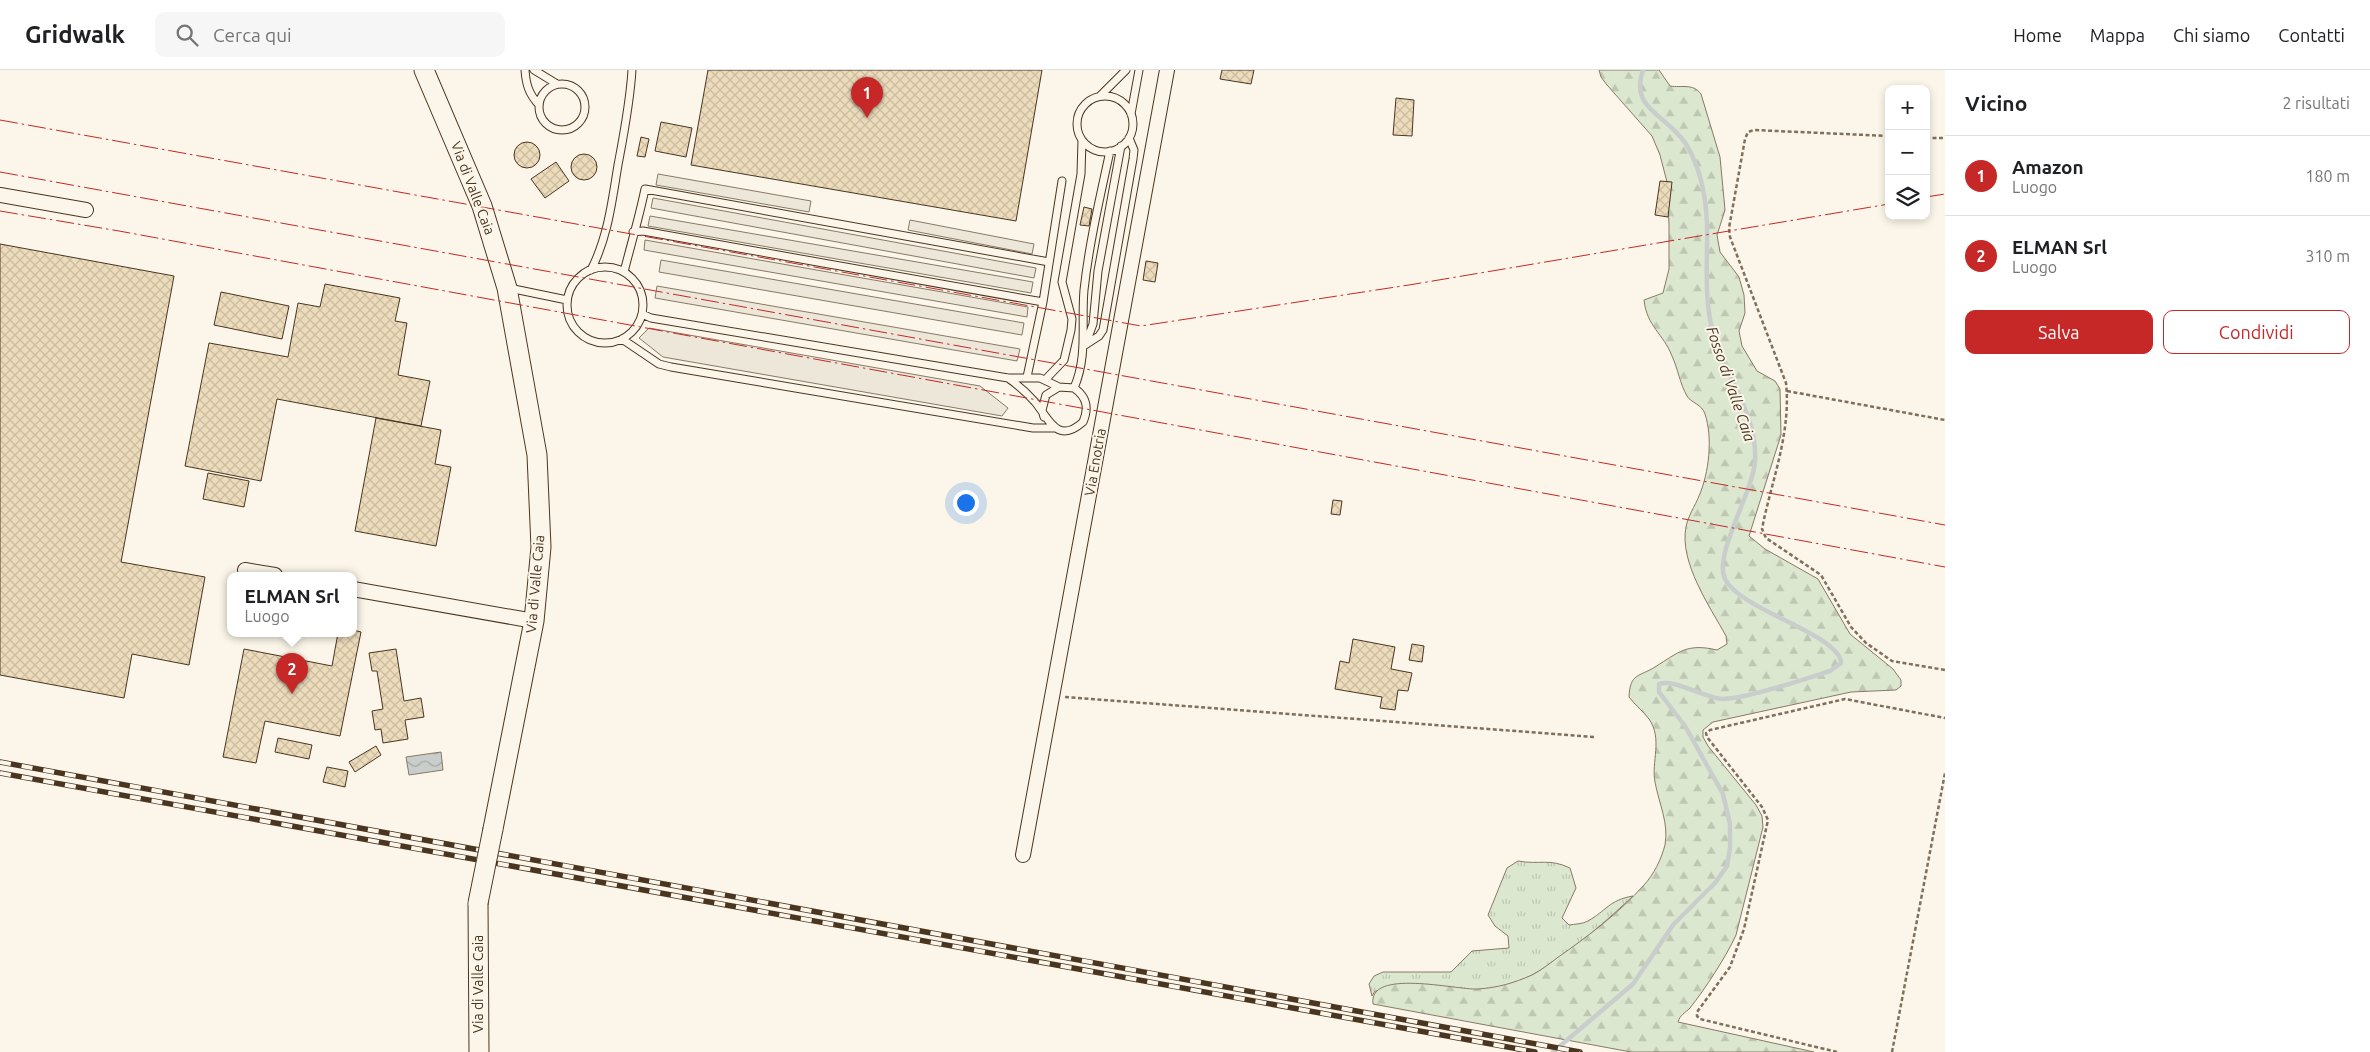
<!DOCTYPE html>
<html lang="it">
<head>
<meta charset="utf-8">
<style>
	body { margin:0; font-family:Ubuntu,sans-serif; background:#f6f6f6; color:#202124 }
	.controls { position:absolute; right:15px; top:15px; display:grid; overflow:hidden; border-radius:10px; box-shadow:0 2px 8px #0003 }
	.controls button { width:45px; height:45px; display:grid; place-items:center; padding:0; border:0; border-bottom:1px solid #e0e0e0; background:#fff; color:#202124; font:25px sans-serif }
	.you { position:absolute; left:965px; top:432px; width:18px; height:18px; margin:-12px; border:4px solid #fff; border-radius:50%; background:#1a73e8; box-shadow:0 0 0 8px #1a73e833 }
	.badge { display:grid; place-items:center; width:32px; height:32px; border-radius:50%; background:#c62828; color:#fff; font-size:16px; font-weight:700 }
	.pin { position:absolute; translate:-50% -41px; filter:drop-shadow(0 1px 2px #0008) }
	.pin::after { content:''; position:absolute; top:26px; width:18px; height:15px; background:inherit; clip-path:polygon(0 0,100% 0,50% 100%) }
	.popup { position:absolute; left:227px; top:502px; width:130px; height:65px; box-sizing:border-box; display:grid; place-content:center; border-radius:10px; background:#fff; filter:drop-shadow(0 1px 4px #0005); font-size:16px; white-space:nowrap; color:#757577 }
	.popup b { font-size:19px; color:#202124 }
	.popup::after { content:''; position:absolute; left:50%; top:100%; margin-left:-10px; border:10px solid transparent; border-top-color:#fff }
	.list { margin:0; padding:0; list-style:none }
	h2 { display:flex; justify-content:space-between; align-items:center; height:65px; margin:0; padding:0 20px; font-size:21px }
	h2 small { font-size:16px; font-weight:400; color:#757577 }
	.list li { display:grid; grid-template-columns:32px 1fr auto; gap:15px; align-items:center; box-sizing:border-box; height:80px; padding:0 20px; border-top:1px solid #e0e0e0 }
	.list b { display:block; font-size:19px; white-space:nowrap }
	.list p { margin:0; font-size:16px; white-space:nowrap; color:#757577 }
	.list em { font-size:16px; font-style:normal; color:#757577 }
	.actions { display:flex; gap:10px; padding:15px 20px }
	.actions a { flex:1; padding:11px 0; border:1px solid #c62828; border-radius:10px; text-align:center; font-size:18px; color:#c62828 }
	.actions .main { background:#c62828; color:#fff }
	.icon { flex:none; width:28px; height:28px; fill:none; stroke:currentColor; stroke-width:2; stroke-linecap:round; stroke-linejoin:round }
	.map { position:relative; flex:none; width:1945px; height:982px; overflow:hidden }
	header { display:flex; align-items:center; gap:30px; box-sizing:border-box; height:70px; padding:0 25px; background:#fff; border-bottom:1px solid #e0e0e0 }
	header strong { font-size:24px }
	nav { display:flex; gap:28px; margin-inline-start:auto; font-size:18px }
	.search { width:350px; height:45px; background:#f6f6f6; display:flex; align-items:center; gap:12px; box-sizing:border-box; padding:0 18px; border-radius:10px; color:#757577; font-size:19px }
	main { display:flex }
	aside { flex:1; background:#fff }
	.map>svg:first-child { display:block }
</style>
</head>
<body>
<header>
<strong>Gridwalk</strong>
<div class="search"><svg class="icon" aria-label="search" viewBox="0 0 24 24"><circle cx="10" cy="10" r="6"/><path d="M15 15l6 6"/></svg>Cerca qui</div>
<nav><a>Home</a><a>Mappa</a><a>Chi siamo</a><a>Contatti</a></nav>
</header>
<main>
<div class="map">
<svg width="1945" height="982" viewBox="0 0 1945 982">
	<defs>
		<pattern id="grass-tufts" width="24" height="20" patternUnits="userSpaceOnUse" patternTransform="scale(1.25)"><rect width="24" height="20" fill="#dce7d0"/><path d="M3 7l-1-3M5 7V3M7 7l1-3M15 17l-1-3M17 17v-4M19 17l1-3" fill="none" stroke="#bec7b2"/></pattern>
		<pattern id="forest-firs" width="22" height="20" patternUnits="userSpaceOnUse" patternTransform="scale(1.25)"><rect width="22" height="20" fill="#dce7d0"/><path d="M5 1l3.5 6h-7zM16 11l3.5 6h-7z" fill="#bec7b2"/></pattern>
		<pattern id="water-waves" width="16" height="10" patternUnits="userSpaceOnUse" patternTransform="scale(1.25)"><rect width="16" height="10" fill="#c9cecd"/><path d="M0 5q4-4 8 0t8 0" fill="none" stroke="#a5a8a6"/></pattern>
		<pattern id="building-cross-hatch" width="8" height="8" patternUnits="userSpaceOnUse" patternTransform="scale(1.25)"><rect width="8" height="8" fill="#ecdcbc"/><path d="M0 0l8 8M0 8l8-8" fill="none" stroke="#ccbda1"/></pattern>
	</defs>
	<rect width="100%" height="100%" fill="#fbf6e9"/>
	<!-- grass -->
	<path fill="url(#grass-tufts)" stroke="#887966" d="M1518,791C1540,795 1549,788 1570,798L1576,818L1562,848L1569,855C1575,854 1583,854 1588,851C1606,841 1609,830 1633,826C1601,856 1540,911 1498,918C1460,924 1413,920 1375,921L1372,926L1369,914L1374,906L1383,902H1451L1472,881L1509,878L1508,866L1495,856L1488,845L1507,798Z"/>
	<!-- forest -->
	<path fill="url(#forest-firs)" stroke="#887966" d="M1599,0H1659L1670,16C1682,18 1693,13 1701,24L1720,87L1725,140L1717,165L1720,182L1739,207L1744,225L1745,243L1739,261L1742,276L1757,301L1775,311L1780,319L1781,365L1749,466L1765,479L1818,509L1850,564L1893,599L1901,610V616L1896,620L1851,622L1713,652L1703,660V667L1708,676L1756,735L1762,746L1763,757L1736,865C1726,887 1705,919 1690,938C1685,943 1680,945 1678,952L1814,982H1631L1373,934C1368,898 1456,920 1477,919C1497,918 1514,913 1532,905C1540,901 1549,894 1557,888C1587,867 1619,843 1644,815C1654,804 1661,790 1665,775C1669,753 1659,734 1655,712C1651,692 1663,669 1649,649C1643,641 1635,635 1629,627C1630,603 1639,607 1655,597C1679,582 1687,573 1717,580L1727,574L1726,566C1710,537 1679,492 1686,457C1688,446 1695,436 1699,426C1709,403 1713,368 1705,344C1702,334 1691,333 1687,326C1680,314 1678,299 1672,286C1663,263 1647,257 1644,230L1663,223L1669,199V155L1667,112L1660,85L1652,66L1607,15L1601,7Z"/>
	<!-- parking -->
	<path fill="#ede7d9" stroke="#887966" d="M658,104L811,131L809,142L656,115Z
		M653,128L1036,198L1034,208L651,138Z
		M650,146L1033,212L1031,223L648,156Z
		M910,150L1034,174L1032,184L908,160Z
		M645,170L1028,237L1027,247L644,180Z
		M661,190L1024,253L1022,265L659,202Z
		M657,216L1020,279L1017,291L655,228Z
		M649,258L980,316L1008,338L1002,346L663,287L639,268Z"/>
	<!-- water -->
	<path fill="url(#water-waves)" stroke="#887966" d="M441,682L443,700L409,705L406,687Z"/>
	<g fill="none" stroke-linecap="round" stroke-linejoin="round">
		<!-- stream -->
		<path stroke="#c9cecd" stroke-width="4.5" d="M1553,982L1633,914L1673,855L1715,813L1727,796L1730,778V754L1723,724L1685,656L1659,622V614C1672,608 1705,628 1722,629C1746,629 1805,609 1830,601L1841,593C1841,565 1740,540 1725,509C1713,485 1753,423 1755,391C1758,346 1726,307 1714,266C1703,230 1708,191 1707,154C1706,128 1700,97 1686,74C1668,45 1629,40 1643,0"/>
	</g>
	<!-- building -->
	<path fill="url(#building-cross-hatch)" stroke="#4a3520" d="M708,0H1042L1016,151L691,95Z
		M1222,0H1254L1251,14L1220,9Z
		M1396,28L1414,30L1412,66L1393,65Z
		M661,52L692,58L686,87L655,81Z
		M641,67L649,69L645,87L637,86Z
		M514 85a13 13 0 1 1 26 0a13 13 0 1 1-26 0Z
		M571 97a13 13 0 1 1 26 0a13 13 0 1 1-26 0Z
		M556,92L569,111L545,128L531,109Z
		M1660,111L1672,112L1668,147L1655,145Z
		M1084,137L1092,139L1089,156L1080,155Z
		M0,174L174,206L121,492L205,507L189,595L132,584L124,628L0,605Z
		M1146,191L1158,193L1155,212L1143,210Z
		M325,214L400,228L395,251L407,253L398,305L430,311L421,356L277,329L261,411L185,396L209,273L288,287L298,233L320,237Z
		M221,222L289,236L282,269L214,255Z
		M376,348L441,360L435,394L451,397L436,476L355,461Z
		M208,403L249,411L244,437L203,429Z
		M1333,430L1342,431L1340,445L1331,444Z
		M353,560L361,562L340,666L265,651L256,693L223,687L244,579L332,596L338,563H353Z
		M1353,569L1395,577L1391,599L1412,603L1408,621L1398,620L1395,640L1380,638L1382,627L1335,619L1340,591L1349,593Z
		M1412,574L1424,576L1422,592L1409,590Z
		M396,579L404,631L421,628L424,647L405,650L408,669L383,673L381,659L375,660L372,641L383,639L377,601H372L369,583Z
		M278,668L312,675L309,689L275,682Z
		M376,676L381,685L355,702L349,692Z
		M327,697L348,701L345,717L323,712Z"/>
	<g fill="none" stroke-linecap="round" stroke-linejoin="round">
		<defs>
			<path id="lane" d="M525,0C526,15 529,24 539,35
				M534,0L557,14
				M539 37a23 23 0 1 1 46 0a23 23 0 1 1-46 0Z
				M1100,26L1126,0
				M1077 54a28 28 0 1 1 56 0a28 28 0 1 1-56 0Z
				M1131,44L1139,0
				M633,162L643,161L1043,232
				M567 235a38 38 0 1 1 76 0a38 38 0 1 1-76 0Z
				M591,200C608,167 612,131 618,95C624,63 630,33 632,0
				M624,202C631,174 639,148 645,119L1049,192
				M509,218L567,230
				M642,244L651,248L1008,308H1040L1059,317
				M622,269L659,294L671,297L1033,358H1054
				M1086,273L1093,254L1098,201L1121,76
				M1085,275L1099,266L1103,260L1133,89L1134,80L1129,68
				M1027,307L1043,232L1062,111
				M1008,308C1018,315 1027,323 1035,332C1049,349 1057,375 1083,352C1089,338 1087,327 1074,318L1059,317L1046,325L1042,340L1044,347
				M1045,310L1064,290L1071,260L1072,249L1062,212L1081,104L1082,70
				M1074,318C1088,286 1081,254 1084,220C1089,174 1100,127 1110,81"/>
			<path id="street" d="M0,125L86,140
				M245,500L275,505
				M353,519L534,551
				M1023,785L1167,0"/>
			<path id="secondary" d="M424,0L482,136L507,218L537,385L541,477L534,551L493,759
				M478,833L479,982"/>
		</defs>
		<!-- lane casing -->
		<use href="#lane" stroke="#4a3520" stroke-width="9"/>
		<!-- street casing -->
		<use href="#street" stroke="#4a3520" stroke-width="16"/>
		<!-- secondary casing -->
		<use href="#secondary" stroke="#4a3520" stroke-width="21"/>
		<!-- path -->
		<path stroke="#7f6f5c" stroke-width="2.5" stroke-dasharray="4 2.5" stroke-linecap="butt" d="M1889,66L1754,60L1748,62L1745,69L1729,158L1730,167L1786,313C1791,359 1774,405 1764,449L1762,459L1766,468L1821,505L1851,557L1866,573L1892,591L1945,600
			M1926,68H1945
			M1787,321L1945,350
			M1065,627L1594,667
			M1837,982L1700,949L1697,946V942L1730,897L1744,859L1768,750L1762,737L1707,667L1706,663L1710,660L1845,629L1945,648
			M1892,982L1945,703"/>
		<!-- lane -->
		<use href="#lane" stroke="#fbf6e9" stroke-width="7"/>
		<!-- street -->
		<use href="#street" stroke="#fbf6e9" stroke-width="14"/>
		<!-- secondary -->
		<use href="#secondary" stroke="#fbf6e9" stroke-width="19"/>
		<defs>
			<path id="rail" d="M0,692L1580,982
				M0,703L1535,982"/>
		</defs>
		<!-- rail casing -->
		<use href="#rail" stroke="#4a3520" stroke-width="5.5"/>
		<!-- rail -->
		<use href="#rail" stroke="#fbf6e9" stroke-width="4" stroke-dasharray="11" stroke-linecap="butt"/>
		<defs>
			<path id="secondary-bridge" d="M478,833L493,759"/>
		</defs>
		<!-- secondary-bridge casing -->
		<use href="#secondary-bridge" stroke="#4a3520" stroke-width="21" stroke-linecap="butt"/>
		<!-- secondary-bridge -->
		<use href="#secondary-bridge" stroke="#fbf6e9" stroke-width="19"/>
		<!-- power -->
		<path stroke="#c62828" stroke-width="1" stroke-dasharray="18 4 2.5 4" stroke-linecap="butt" d="M0,50L1141,256L1409,215L1889,134
			M0,102L1945,455
			M1926,127L1945,124
			M0,141L119,161L1945,497"/>
	</g>
	<g text-anchor="middle" dominant-baseline="central" stroke-width="4" stroke-linejoin="round" paint-order="stroke">
		<!-- street labels -->
		<g font-size="14" fill="#4a3520" stroke="#fbf6e9">
			<text transform="translate(473 118) rotate(69)">Via di Valle Caia</text>
			<text transform="translate(1095 392) rotate(-80)">Via Enotria</text>
			<text transform="translate(535 514) rotate(-85)">Via di Valle Caia</text>
			<text transform="translate(478 914) rotate(-90)">Via di Valle Caia</text>
		</g>
		<!-- water labels -->
		<g font-size="15" font-style="italic" fill="#4a3520" stroke="#fbf6e9">
			<text transform="translate(1731 314) rotate(71)">Fosso di Valle Caia</text>
		</g>
	</g>
</svg>
<div class="controls">
<button>+</button>
<button>−</button>
<button><svg class="icon" aria-label="layers" viewBox="0 0 24 24"><path d="M12 4l9 5-9 5-9-5zM3 14l9 5 9-5"/></svg></button>
</div>
<div class="you"></div>
<div class="pin badge" style="left:867px;top:48px">1</div>
<div class="pin badge" style="left:292px;top:624px">2</div>
<div class="popup"><b>ELMAN Srl</b>Luogo</div>
</div>
<aside>
<h2>Vicino<small>2 risultati</small></h2>
<ul class="list">
<li><span class="badge">1</span><div><b>Amazon</b><p>Luogo</p></div><em>180 m</em></li>
<li><span class="badge">2</span><div><b>ELMAN Srl</b><p>Luogo</p></div><em>310 m</em></li>
</ul>
<div class="actions"><a class="main">Salva</a><a>Condividi</a></div>
</aside>
</main>
</body>
</html>
